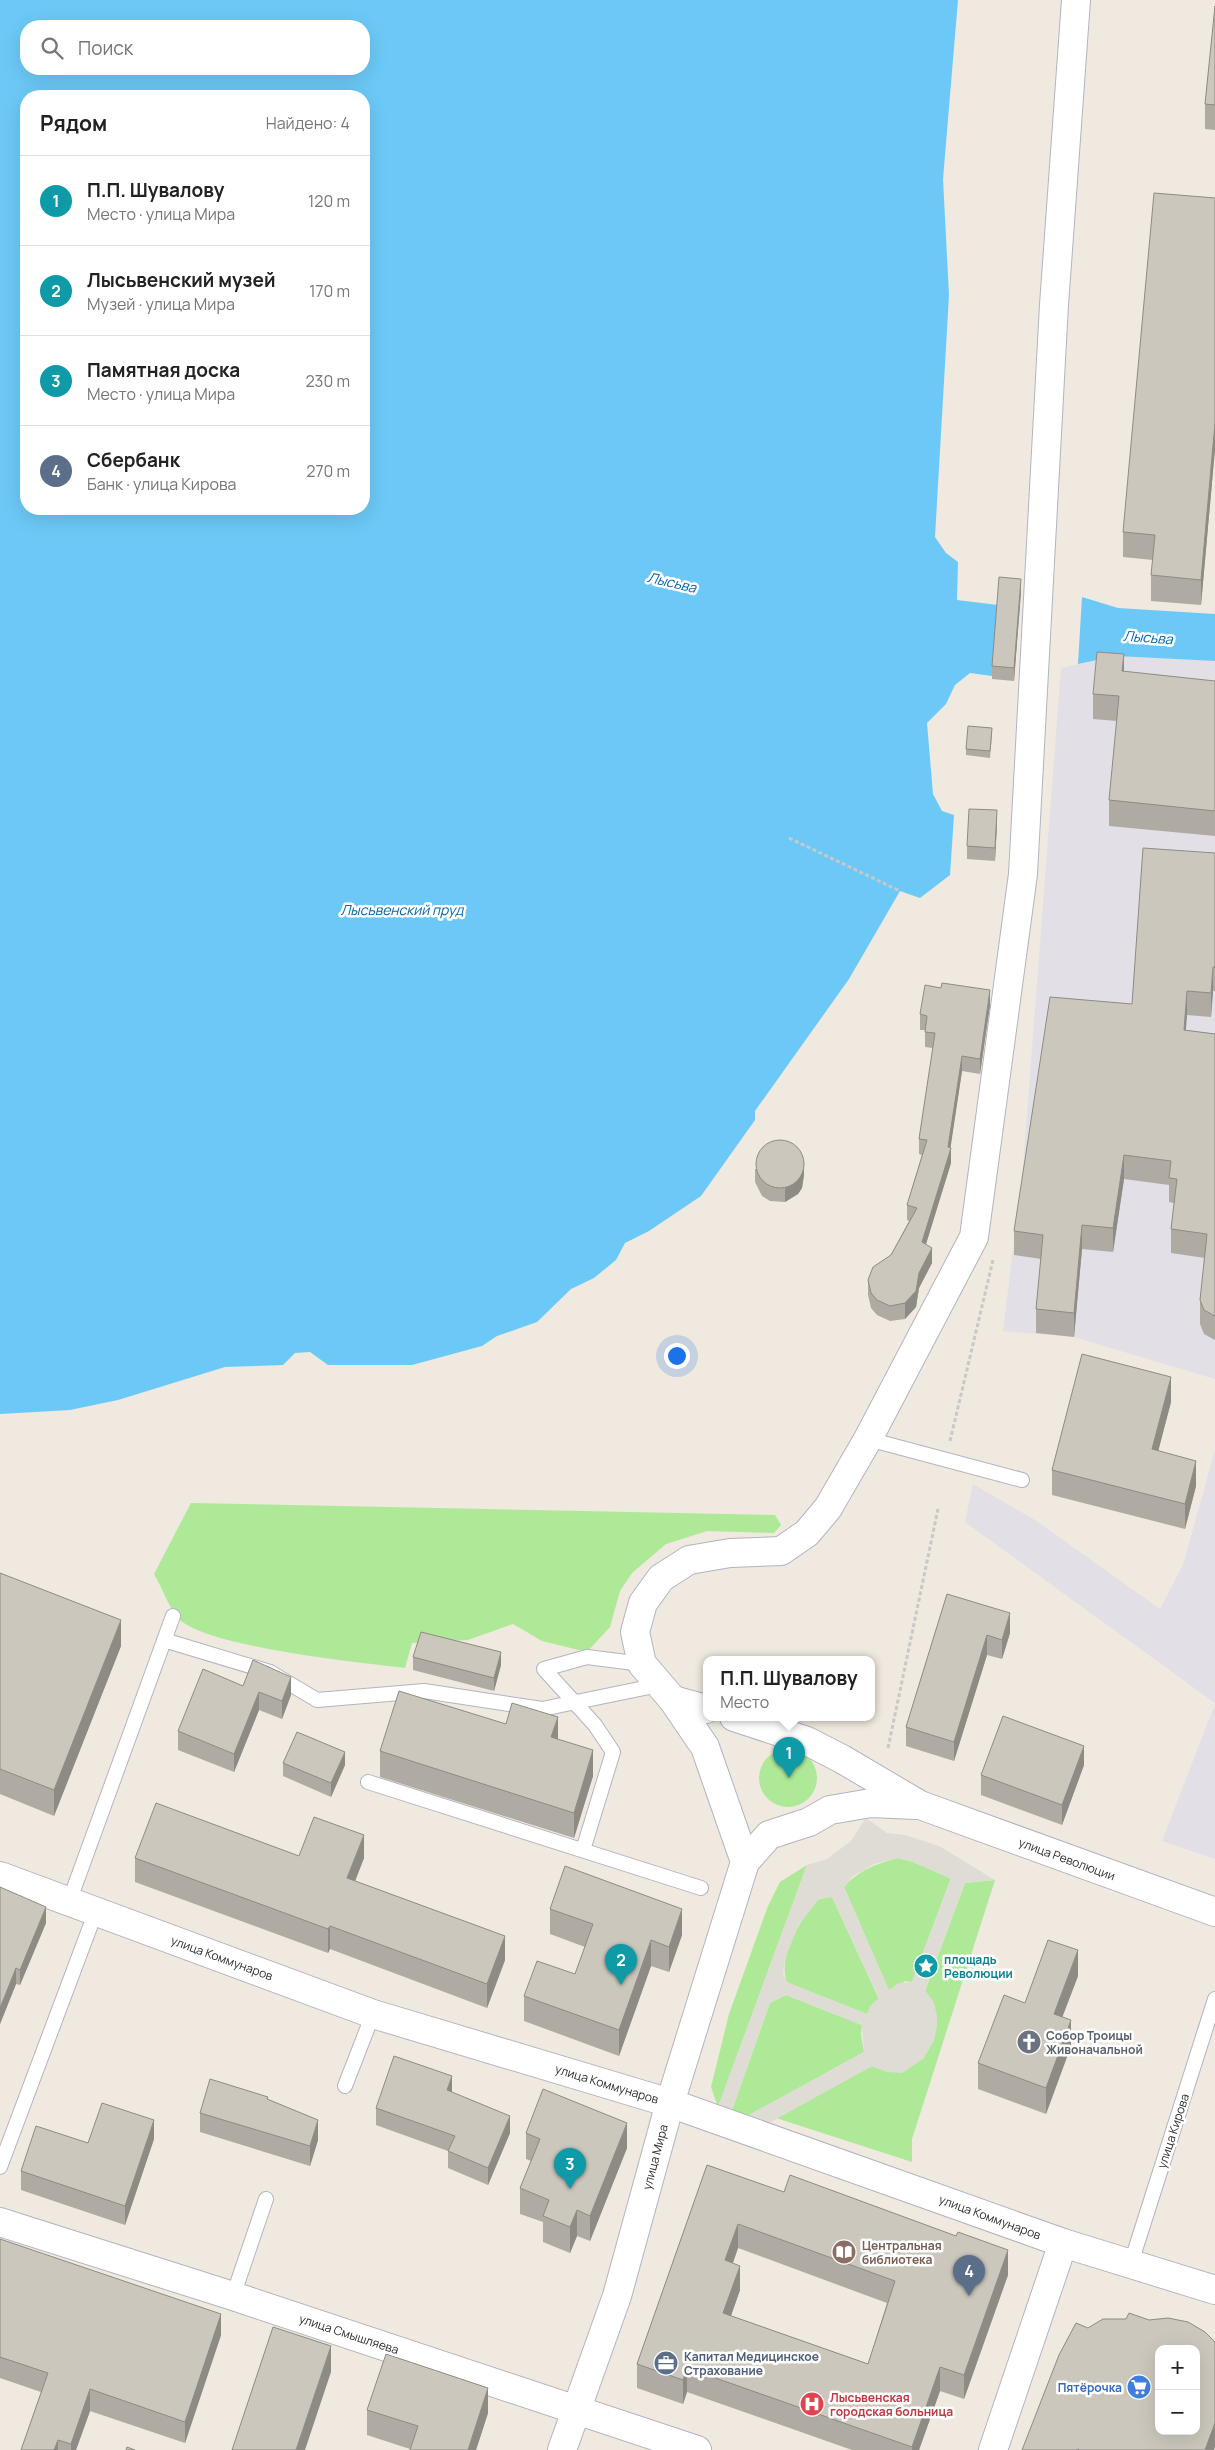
<!DOCTYPE html>
<html lang="ru">
<head>
<meta charset="utf-8">
<style>
	body { margin:0; font-family:Manrope,sans-serif; background:#f6f6f6; color:#222 }
	.controls { position:absolute; right:15px; bottom:15px; display:grid; overflow:hidden; border-radius:10px; box-shadow:0 5px 20px #0002 }
	.controls button { width:45px; height:45px; display:grid; place-items:center; padding:0; border:0; border-bottom:1px solid #e0e0e0; background:#fff; color:#222; font:25px sans-serif }
	.you { position:absolute; left:676px; top:1355px; width:18px; height:18px; margin:-12px; border:4px solid #fff; border-radius:50%; background:#1a73e8; box-shadow:0 0 0 8px #1a73e833 }
	.badge { display:grid; place-items:center; width:32px; height:32px; border-radius:50%; background:#db2777; color:#fff; font-size:16px; font-weight:700 }
	.pin { position:absolute; translate:-50% -41px; filter:drop-shadow(0 1px 2px #0008) }
	.pin::after { content:''; position:absolute; top:26px; width:18px; height:15px; background:inherit; clip-path:polygon(0 0,100% 0,50% 100%) }
	.popup { position:absolute; left:703px; top:1656px; width:172px; height:65px; box-sizing:border-box; display:grid; place-content:center; border-radius:10px; background:#fff; filter:drop-shadow(0 1px 4px #0005); font-size:16px; white-space:nowrap; color:#767676 }
	.popup b { font-size:19px; color:#222 }
	.popup::after { content:''; position:absolute; left:50%; top:100%; margin-left:-10px; border:10px solid transparent; border-top-color:#fff }
	.list { margin:0; padding:0; list-style:none }
	h2 { display:flex; justify-content:space-between; align-items:center; height:65px; margin:0; padding:0 20px; font-size:21px }
	h2 small { font-size:16px; font-weight:400; color:#767676 }
	.list li { display:grid; grid-template-columns:32px 1fr auto; gap:15px; align-items:center; box-sizing:border-box; height:90px; padding:0 20px; border-top:1px solid #e0e0e0 }
	.list b { display:block; font-size:19px; white-space:nowrap }
	.list p { margin:0; font-size:16px; white-space:nowrap; color:#767676 }
	.list em { font-size:16px; font-style:normal; color:#767676 }
	.icon { flex:none; width:28px; height:28px; fill:none; stroke:currentColor; stroke-width:2; stroke-linecap:round; stroke-linejoin:round }
	.map { position:relative; flex:none; width:1215px; height:2450px; overflow:hidden }
	.search { position:absolute; background:#fff; box-shadow:0 5px 20px #0002; left:20px; top:20px; width:350px; height:55px; display:flex; align-items:center; gap:12px; box-sizing:border-box; padding:0 18px; border-radius:20px; color:#767676; font-size:19px }
	.panel { position:absolute; background:#fff; box-shadow:0 5px 20px #0002; left:20px; top:90px; width:350px; height:425px; border-radius:20px }
	.map>svg:first-child { display:block }
</style>
</head>
<body>
<div class="map">
<svg width="1215" height="2450" viewBox="0 0 1215 2450">
	<rect width="100%" height="100%" fill="#efe9df"/>
	<!-- industrial -->
	<path fill="#e2dfe7" d="M1116,656L1215,661V1379L1074,1337L1003,1331L1023,1167L1061,668Z
		M1215,1450V1703L965,1522L973,1484L1035,1520L1160,1609L1183,1565Z
		M1215,1704V1859L1162,1841Z"/>
	<!-- green -->
	<path fill="#aee998" d="M191,1503L775,1515L781,1525L774,1533L707,1531L666,1544L632,1573L620,1591L610,1627L587,1652L542,1641L513,1624L468,1640L412,1643L405,1668C362,1663 204,1647 178,1618C168,1606 162,1587 154,1574Z
		M759 1778a29 29 0 1 1 58 0a29 29 0 1 1-58 0Z
		M898,1858L913,1862L951,1878L912,1982L905,1981L889,1991L844,1887C859,1870 876,1864 898,1858Z
		M807,1865L718,2107L711,2087L729,2014L768,1906L780,1882Z
		M995,1880L912,2139V2162L776,2118L872,2066L888,2072L923,2059L934,2040V2003L925,1991L965,1883Z
		M832,1897L879,1999L867,2014L787,1983C777,1956 801,1918 819,1899Z
		M786,1995L862,2025L861,2035L864,2052L740,2120L731,2113L770,2003Z"/>
	<!-- plaza -->
	<path fill="#dfdcd6" fill-rule="evenodd" d="M866,1818L887,1833L905,1835L939,1846L995,1880L965,1883L925,1990L934,2003L937,2016V2027L934,2040L923,2059L902,2073L888,2072L872,2066L762,2127L740,2120L864,2052L862,2025L786,1995L770,2003L731,2113L718,2107L807,1865L827,1859L851,1841ZM898,1858L913,1862L951,1879L912,1982L899,1983L889,1990L844,1887L853,1876L874,1864ZM832,1897L879,1998L870,2006L867,2014L787,1982L783,1974L785,1959L799,1924L819,1899Z"/>
	<!-- water -->
	<path fill="#6cc9f7" fill-rule="evenodd" d="M0,0H958L943,179L949,295L935,537L946,553L958,562L957,600L998,605L992,676L970,673L955,685L946,704L927,723L933,794L942,811L954,815L950,875L920,898L900,891L849,979L755,1111V1120L701,1196L649,1231L625,1243L616,1260L594,1278L571,1289L537,1322L497,1336L482,1346L412,1365H328L310,1352L295,1353L283,1365L225,1367L118,1400L70,1410L0,1414ZM26,26H364V69H26ZM26,96H364V509H26Z
		M1082,597L1118,608L1215,614V661L1116,656L1078,664Z"/>
	<g fill="none" stroke-linecap="round" stroke-linejoin="round">
		<defs>
			<path id="service" d="M868,1439L1022,1480
				M164,1640L270,1672L317,1700L424,1691L542,1709L659,1685
				M368,1782L701,1888
				M583,1850L613,1752L595,1725L544,1669L587,1657L642,1664
				M69,1902L173,1616
				M345,2086L373,2014
				M0,2167L96,1911
				M1131,2263L1215,1999
				M233,2296L266,2199"/>
			<path id="minor" d="M993,2450L1063,2243"/>
			<path id="tertiary" d="M673,1700L706,1709
				M734,1717L807,1741L842,1759L920,1805L1215,1912
				M745,1862L769,1835L809,1822L830,1810L871,1803L916,1805
				M0,1876L373,2014L670,2103L617,2296L562,2450
				M0,2222L233,2296L697,2450"/>
			<path id="secondary" d="M1076,0L1054,305L1023,874L974,1237L868,1439L828,1508L807,1533L781,1551L730,1553L689,1560L661,1578L643,1603L635,1632L642,1664L673,1700L705,1747L745,1862L670,2103L1063,2243L1215,2290"/>
		</defs>
		<!-- service casing -->
		<use href="#service" stroke="#b3b4c1" stroke-width="16"/>
		<!-- minor casing -->
		<use href="#minor" stroke="#b3b4c1" stroke-width="30"/>
		<!-- tertiary casing -->
		<use href="#tertiary" stroke="#b3b4c1" stroke-width="30"/>
		<!-- secondary casing -->
		<use href="#secondary" stroke="#b3b4c1" stroke-width="30"/>
		<!-- path -->
		<path stroke="#c8c8c8" stroke-width="3" stroke-dasharray="4 2.5" stroke-linecap="butt" d="M789,838L900,891
			M950,1441L993,1260
			M888,1748L938,1509"/>
		<!-- service -->
		<use href="#service" stroke="#fff" stroke-width="14"/>
		<!-- minor -->
		<use href="#minor" stroke="#fff" stroke-width="28"/>
		<!-- tertiary -->
		<use href="#tertiary" stroke="#fff" stroke-width="28"/>
		<!-- secondary -->
		<use href="#secondary" stroke="#fff" stroke-width="28"/>
	</g>
	<!-- wall -->
	<path fill="#afaba3" fill-rule="evenodd" d="M1215,6V130L1205,129V104Z
		M1215,198V449L1201,605L1151,601V575L1153,560L1123,557V532Z
		M1021,592L1014,681L992,679V666Z
		M1124,672L1215,681V836L1109,826V800L1117,721L1093,719V694Z
		M992,735L990,758L966,755V749Z
		M997,824L995,861L967,859V846Z
		M1215,853V991H1213L1211,1017L1187,1015L1185,1030L1215,1034V1340L1204,1334L1200,1324V1300L1205,1258L1171,1253V1229L1174,1203L1169,1202V1185L1124,1179L1113,1252L1082,1249L1074,1337L1036,1333V1309L1041,1259L1014,1255V1231L1132,1004Z
		M990,1005L980,1074L962,1071L950,1148L951,1163L926,1244L932,1263L919,1288L916,1307L905,1319L890,1321L877,1315L871,1308L868,1295V1280L891,1255L909,1221L907,1220V1205L922,1155L919,1154V1139L933,1048L925,1047V1030H920V1014Z
		M755,1169L804,1175L802,1188L798,1194L785,1202L770,1201L762,1196L755,1182Z
		M1171,1402L1158,1451L1196,1486L1185,1529L1052,1495V1470Z
		M0,1573L121,1646L54,1816L0,1794Z
		M947,1594L1010,1633L1002,1659L987,1655L954,1761L906,1746V1727Z
		M413,1657L501,1665L494,1691L413,1670Z
		M243,1686L291,1695L282,1719L259,1710L234,1772L178,1750V1731Z
		M558,1739L593,1776L574,1838L380,1777V1751Z
		M283,1763L345,1765L331,1797L283,1776Z
		M1084,1765L1062,1825L981,1795V1775Z
		M299,1856L364,1858L355,1881L505,1960L487,2008L330,1949L328,1953L135,1882V1858Z
		M0,1887L46,1923L20,1985L16,1984L0,2024Z
		M550,1909L682,1935L669,1972L651,1966L619,2056L524,2021V1996L575,1974L585,1947L550,1934Z
		M1078,1976L1062,2017L1071,2046L1046,2114L978,2089V2063L1025,2003Z
		M452,2092L510,2133L488,2185L448,2168V2151L376,2125V2108Z
		M268,2100L318,2140L310,2166L200,2132V2113Z
		M526,2133L627,2148L590,2241L577,2236L570,2253L543,2242V2222L520,2214V2188L531,2161L526,2159Z
		M154,2139L125,2225L21,2190V2171L88,2143Z
		M707,2165L1008,2275L964,2399L940,2391L919,2450H852L687,2392L683,2404L637,2388V2364ZM738,2248L887,2303L868,2364L731,2316L740,2290L733,2263Z
		M0,2239L221,2335L185,2443L90,2411L76,2450H21L41,2392L0,2378Z
		M367,2410L488,2413L476,2450H410V2449L367,2435Z"/>
	<!-- shaded-wall -->
	<path fill="#8e8b84" d="M1215,423V449L1201,605V580Z
		M1021,579V592L1014,681V668Z
		M1124,654V680L1122,671Z
		M997,810V824L995,861V848Z
		M1213,967V991L1211,1017V993Z
		M990,990V1005L980,1074V1059Z
		M1187,991V1015L1184,1054V1030Z
		M962,1056V1071L950,1151L951,1148V1163L922,1257V1242L948,1147Z
		M1124,1155V1179L1113,1252V1228Z
		M804,1162V1175L802,1188L798,1194L785,1202V1189Z
		M1082,1225V1249L1074,1337V1313Z
		M932,1248V1263L919,1288L916,1307L905,1319V1303L919,1273Z
		M1171,1377V1402L1152,1475V1449Z
		M1196,1461V1486L1185,1529V1504Z
		M1010,1613V1633L1002,1659V1640Z
		M121,1620V1646L54,1816V1790Z
		M987,1635V1655L954,1761V1742Z
		M501,1652V1665L494,1691V1678Z
		M291,1677V1695L282,1719V1701Z
		M259,1692V1710L234,1772V1754Z
		M558,1717V1743L551,1737Z
		M1084,1746V1765L1062,1825V1805Z
		M593,1750V1776L574,1838V1813Z
		M345,1752V1765L331,1797V1783Z
		M364,1835V1858L347,1902V1878Z
		M46,1907V1923L20,1985V1970Z
		M682,1909V1935L669,1972V1947Z
		M330,1926V1949L328,1953V1929Z
		M505,1936V1960L487,2008V1984Z
		M651,1940V1966L619,2056V2030Z
		M1078,1950V1976L1054,2039V2014Z
		M16,1968V1984L0,2024V2008Z
		M1071,2020V2046L1046,2114V2088Z
		M452,2076V2093L447,2090Z
		M510,2116V2133L488,2185V2168Z
		M154,2120V2139L125,2225V2206Z
		M318,2120V2140L310,2166V2146Z
		M627,2123V2148L590,2241V2216Z
		M577,2210V2236L570,2253V2227Z
		M738,2224V2248L725,2285V2260Z
		M1008,2250V2275L964,2399V2375Z
		M740,2266V2290L723,2338V2313Z
		M221,2314V2335L185,2443V2422Z
		M331,2346V2372L305,2450H296Z
		M940,2367V2391L919,2450H912V2447Z
		M687,2368V2392L683,2404V2380Z
		M488,2388V2413L476,2450H468Z
		M90,2389V2411L76,2450H71V2444Z
		M1215,2423V2447L1214,2450H1205Z
		M58,2440V2450H54Z"/>
	<!-- building -->
	<path fill="#cbc7bd" stroke="#8e8b84" fill-rule="evenodd" d="M1215,6V105L1205,104Z
		M1154,193L1215,198V423L1201,580L1151,575L1155,535L1123,532Z
		M999,577L1021,579L1014,668L992,666Z
		M1097,652L1124,654L1122,671L1215,681V811L1109,800L1119,696L1093,694Z
		M968,726L992,728L990,751L966,749Z
		M969,809L997,810L995,848L967,846Z
		M1143,848L1215,853V967H1213L1211,993L1187,991L1184,1030L1215,1034V1316L1204,1310L1200,1300L1207,1234L1171,1229L1177,1179L1169,1178L1171,1161L1124,1155L1113,1228L1082,1225L1074,1313L1036,1309L1043,1235L1014,1231L1050,997L1132,1004Z
		M942,983L990,990L980,1059L962,1056L948,1147L951,1148L922,1242L932,1248L919,1273L916,1291L905,1303L890,1306L877,1300L871,1293L868,1280L873,1267L891,1255L917,1208L907,1205L927,1140L919,1139L935,1033L925,1032L927,1016L920,1014L925,985L941,988Z
		M756 1164a24 24 0 1 1 48 0a24 24 0 1 1-48 0Z
		M1082,1354L1171,1377L1152,1449L1196,1461L1185,1504L1052,1470Z
		M0,1573L121,1620L54,1790L0,1769Z
		M947,1594L1010,1613L1002,1640L987,1635L954,1742L906,1727Z
		M421,1632L501,1652L494,1678L413,1657Z
		M253,1660L291,1677L282,1701L259,1692L234,1754L178,1731L203,1669L243,1686Z
		M399,1691L506,1724L512,1703L558,1717L551,1737L593,1750L574,1813L380,1751Z
		M1003,1716L1084,1746L1062,1805L981,1775Z
		M297,1732L345,1752L331,1783L283,1763Z
		M156,1803L299,1856L314,1817L364,1835L347,1878L505,1936L487,1984L330,1926L328,1929L135,1858Z
		M565,1866L682,1909L669,1947L651,1940L619,2030L524,1996L537,1961L575,1974L593,1924L550,1909Z
		M0,1887L46,1907L20,1970L16,1968L0,2008Z
		M1048,1940L1078,1950L1054,2014L1071,2020L1046,2088L978,2063L1004,1995L1025,2003Z
		M394,2056L452,2076L447,2090L510,2116L488,2168L448,2151L455,2136L376,2108Z
		M210,2079L268,2097L267,2099L318,2120L310,2146L200,2113Z
		M543,2089L627,2123L590,2216L577,2210L570,2227L543,2216L549,2200L520,2188L540,2139L526,2133Z
		M102,2103L154,2120L125,2206L21,2171L36,2126L88,2143Z
		M707,2165L784,2192L790,2175L956,2236L958,2232L1008,2250L964,2375L940,2367L912,2447L687,2368L683,2380L637,2364ZM738,2224L895,2281L868,2364L723,2313L740,2266L725,2260Z
		M0,2239L221,2314L185,2422L90,2389L71,2444L58,2440L54,2450H21L48,2373L0,2357Z
		M1129,2313L1149,2320L1168,2318L1188,2322L1205,2332L1215,2342V2423L1205,2450H1080L1077,2449V2450H1022L1059,2355L1076,2323L1088,2328L1103,2319H1126ZM1159,2349H1196V2431H1159Z
		M273,2327L331,2346L296,2450H232Z
		M386,2354L488,2388L468,2450H410L418,2426L367,2410Z
		M127,2447L135,2450H126Z"/>
	<!-- icons -->
	<defs>
		<symbol id="sight-disc" viewBox="-11 -11 22 22"><circle r="9.5" fill="#0f9aa8" stroke="#fff"/><path d="M0-6L1.8-2.2L6-1.7L2.9 1.2L3.7 5.4L0 3.3L-3.7 5.4L-2.9 1.2L-6-1.7L-1.8-2.2Z" fill="#fff"/></symbol>
		<symbol id="church-disc" viewBox="-11 -11 22 22"><circle r="9.5" fill="#6b7280" stroke="#fff"/><path d="M-1.2-6h2.4v3.5h3.3v2.4h-3.3V6h-2.4V-.1h-3.3v-2.4h3.3Z" fill="#fff"/></symbol>
		<symbol id="library-disc" viewBox="-11 -11 22 22"><circle r="9.5" fill="#8d6e63" stroke="#fff"/><path d="M-6-4Q-3-5.5-.7-3.5V5Q-3 3-6 4ZM6-4Q3-5.5 .7-3.5V5Q3 3 6 4Z" fill="#fff"/></symbol>
		<symbol id="office-disc" viewBox="-11 -11 22 22"><circle r="9.5" fill="#5c6f8a" stroke="#fff"/><path d="M-6-3h4V-5.5h4V-3h4V5H-6ZM-1-4.5V-3h2v-1.5ZM-6 0V1H6V0Z" fill="#fff"/></symbol>
		<symbol id="supermarket-disc" viewBox="-11 -11 22 22"><circle r="9.5" fill="#3f7fe0" stroke="#fff"/><path d="M-6-5.5h2.5l.6 2H6L4.5 2H-2.5L-4.4-4H-6ZM-1.5 3.2a1.3 1.3 0 1 0 .1 0ZM3 3.2a1.3 1.3 0 1 0 .1 0Z" fill="#fff"/></symbol>
		<symbol id="hospital-disc" viewBox="-11 -11 22 22"><circle r="9.5" fill="#e0444e" stroke="#fff"/><path d="M-5-5h3v3.5h4V-5h3V5h-3V1.5h-4V5h-3Z" fill="#fff"/></symbol>
	</defs>
	<g fill-rule="evenodd">
		<use href="#sight-disc" x="912" y="1952" width="28" height="28"/>
		<use href="#church-disc" x="1015" y="2028" width="28" height="28"/>
		<use href="#library-disc" x="830" y="2238" width="28" height="28"/>
		<use href="#office-disc" x="652" y="2349" width="28" height="28"/>
		<use href="#supermarket-disc" x="1125" y="2373" width="28" height="28"/>
		<use href="#hospital-disc" x="798" y="2390" width="28" height="28"/>
	</g>
	<g text-anchor="middle" dominant-baseline="central" stroke-width="5" stroke-linejoin="round" paint-order="stroke">
		<!-- street labels -->
		<g font-size="12" fill="#2d2d2d" stroke="#fff">
			<text transform="translate(1067 1859) rotate(20)">улица Революции</text>
			<text transform="translate(222 1958) rotate(20)">улица Коммунаров</text>
			<text transform="translate(607 2084) rotate(17)">улица Коммунаров</text>
			<text transform="translate(1173 2131) rotate(-72)">улица Кирова</text>
			<text transform="translate(655 2157) rotate(-75)">улица Мира</text>
			<text transform="translate(990 2217) rotate(20)">улица Коммунаров</text>
			<text transform="translate(349 2334) rotate(18)">улица Смышляева</text>
		</g>
		<!-- culture labels -->
		<g font-size="12" font-weight="bold" fill="#0d838f" stroke="#fff" text-anchor="start">
			<text x="944" y="1959">площадь<tspan x="944" dy="14">Революции</tspan></text>
		</g>
		<!-- worship labels -->
		<g font-size="12" font-weight="bold" fill="#5b616d" stroke="#fff" text-anchor="start">
			<text x="1046" y="2035">Собор Троицы<tspan x="1046" dy="14">Живоначальной</tspan></text>
		</g>
		<!-- education labels -->
		<g font-size="12" font-weight="bold" fill="#785e54" stroke="#fff" text-anchor="start">
			<text x="862" y="2245">Центральная<tspan x="862" dy="14">библиотека</tspan></text>
		</g>
		<!-- service labels -->
		<g font-size="12" font-weight="bold" fill="#4e5e75" stroke="#fff" text-anchor="start">
			<text x="684" y="2356">Капитал Медицинское<tspan x="684" dy="14">Страхование</tspan></text>
		</g>
		<!-- shop labels -->
		<g font-size="12" font-weight="bold" fill="#366cbe" stroke="#fff" text-anchor="end">
			<text x="1122" y="2387">Пятёрочка</text>
		</g>
		<!-- health labels -->
		<g font-size="12" font-weight="bold" fill="#be3a42" stroke="#fff" text-anchor="start">
			<text x="830" y="2397">Лысьвенская<tspan x="830" dy="14">городская больница</tspan></text>
		</g>
		<!-- water labels -->
		<g font-size="14" font-style="italic" fill="#0466aa" stroke="#fff">
			<text transform="translate(672 582) rotate(13)">Лысьва</text>
			<text transform="translate(1148 637) rotate(4)">Лысьва</text>
			<text x="402" y="909">Лысьвенский пруд</text>
		</g>
	</g>
</svg>
<div class="controls">
<button>+</button>
<button>−</button>
</div>
<div class="you"></div>
<div class="pin badge" style="left:789px;top:1778px;background:#0f9aa8">1</div>
<div class="popup"><b>П.П. Шувалову</b>Место</div>
<div class="pin badge" style="left:621px;top:1985px;background:#0f9aa8">2</div>
<div class="pin badge" style="left:570px;top:2189px;background:#0f9aa8">3</div>
<div class="pin badge" style="left:969px;top:2296px;background:#5c6f8a">4</div>
<div class="search"><svg class="icon" aria-label="search" viewBox="0 0 24 24"><circle cx="10" cy="10" r="6"/><path d="M15 15l6 6"/></svg>Поиск</div>
<section class="panel">
<h2>Рядом<small>Найдено: 4</small></h2>
<ul class="list">
<li><span class="badge" style="background:#0f9aa8">1</span><div><b>П.П. Шувалову</b><p>Место · улица Мира</p></div><em>120 m</em></li>
<li><span class="badge" style="background:#0f9aa8">2</span><div><b>Лысьвенский музей</b><p>Музей · улица Мира</p></div><em>170 m</em></li>
<li><span class="badge" style="background:#0f9aa8">3</span><div><b>Памятная доска</b><p>Место · улица Мира</p></div><em>230 m</em></li>
<li><span class="badge" style="background:#5c6f8a">4</span><div><b>Сбербанк</b><p>Банк · улица Кирова</p></div><em>270 m</em></li>
</ul>
</section>
</div>
</body>
</html>
